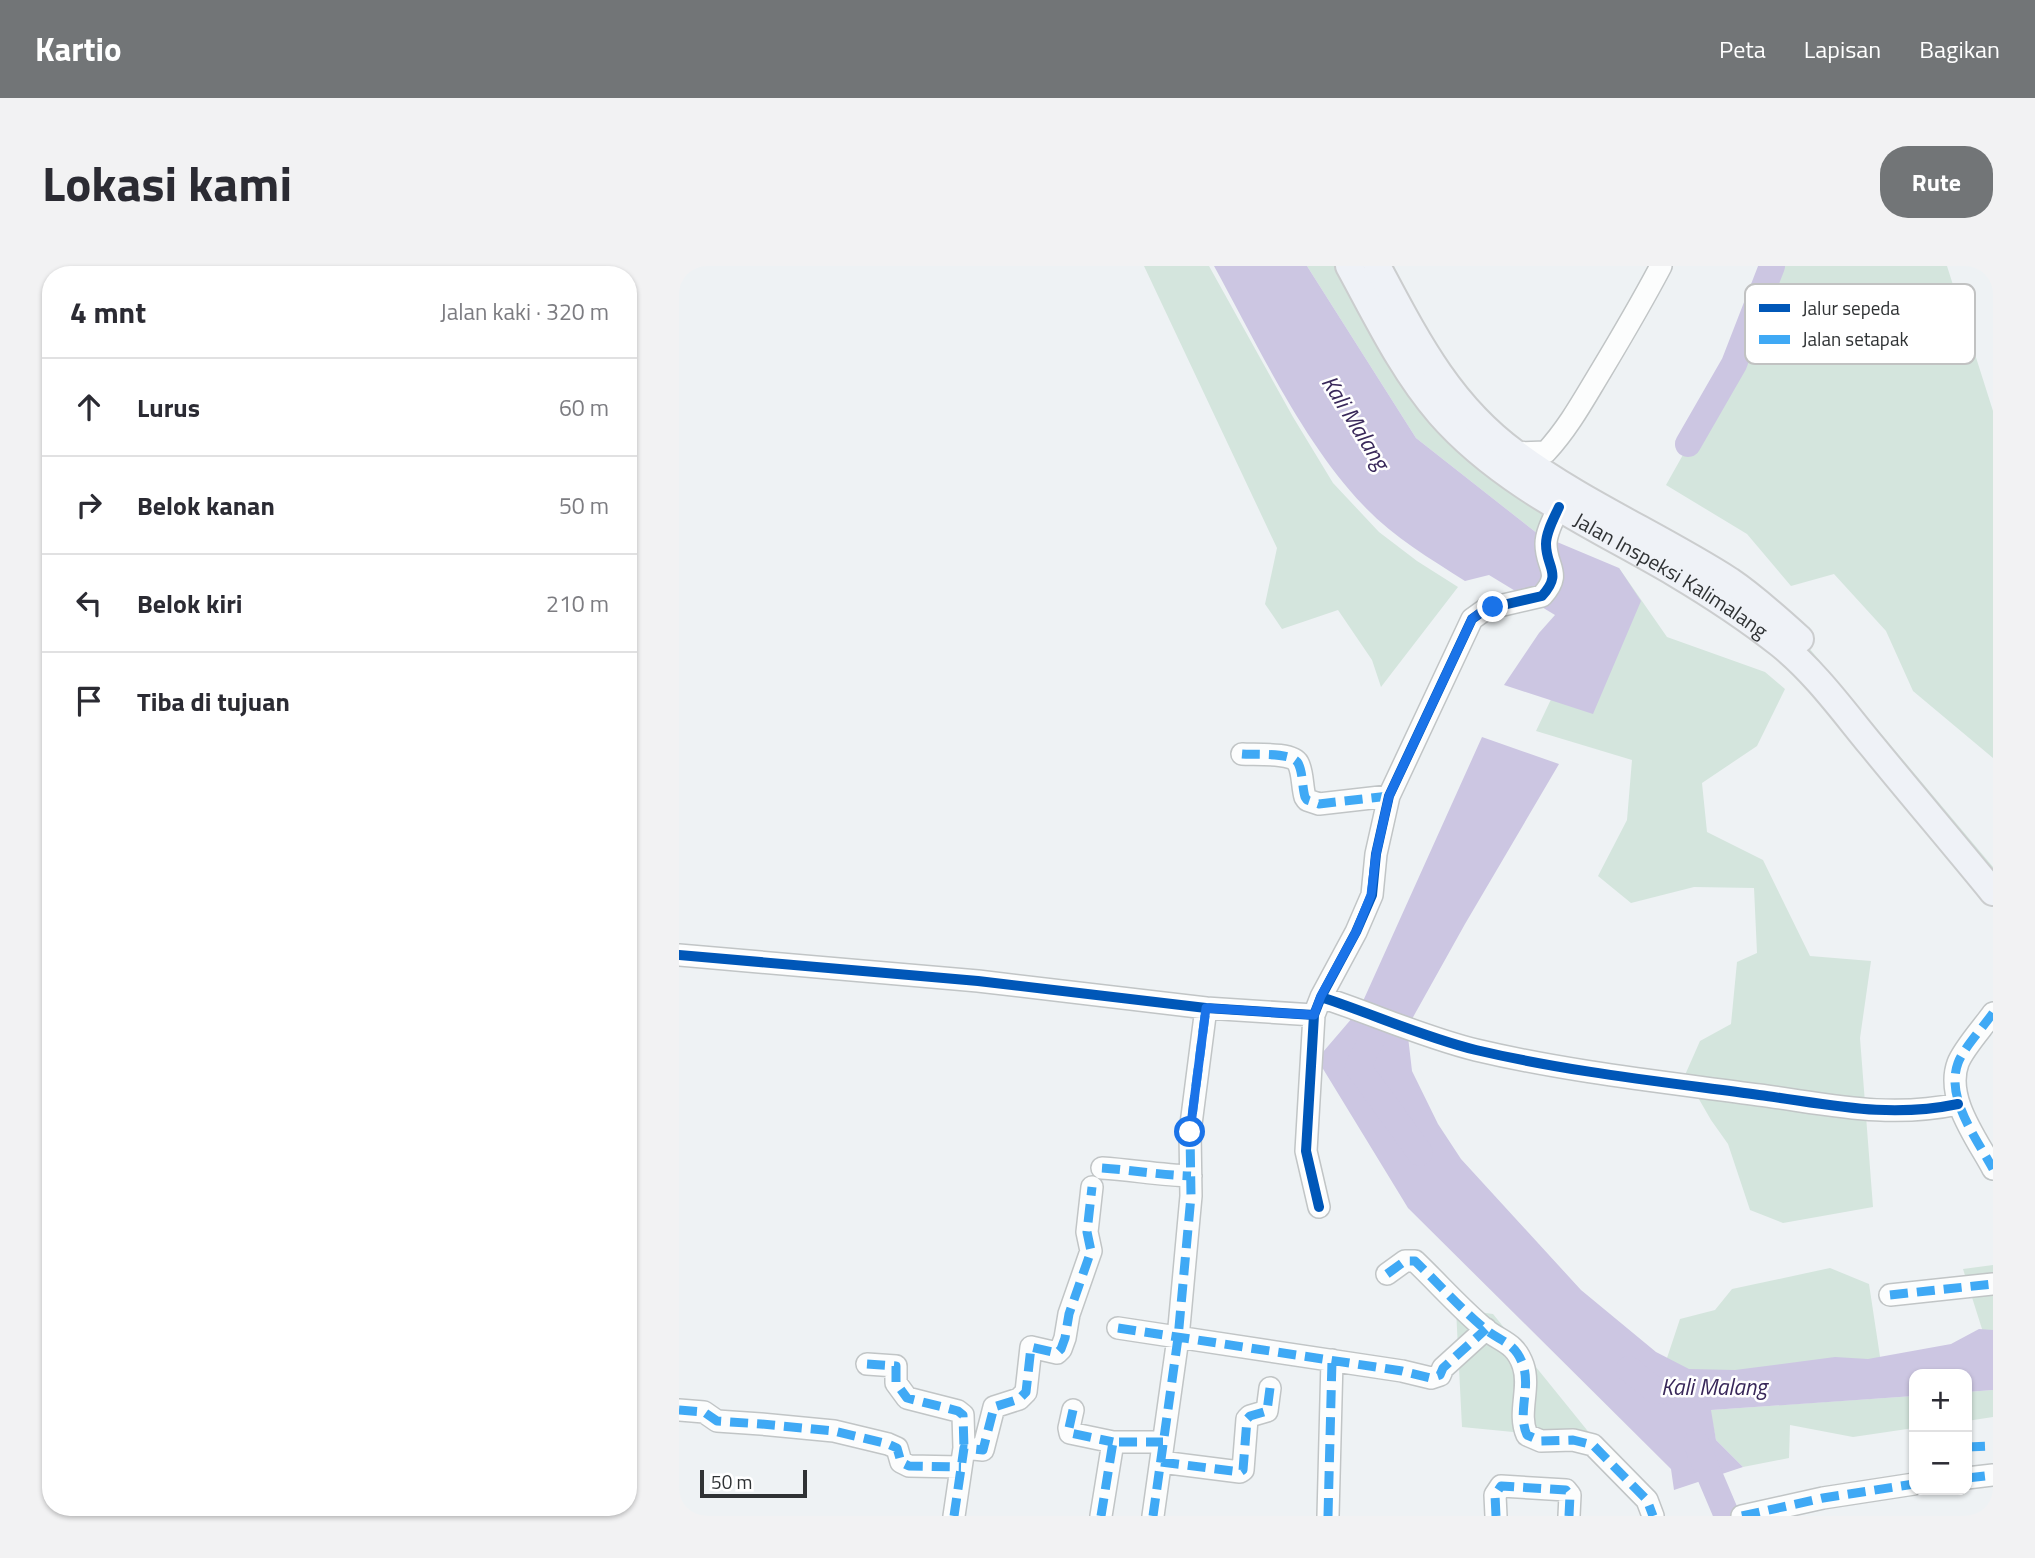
<!DOCTYPE html>
<html lang="id">
<head>
<meta charset="utf-8">
<style>
	body { margin:0; font-family:"Titillium Web",sans-serif; background:#f2f2f3; color:#2b2b33 }
	.controls { position:absolute; right:21px; bottom:21px; display:grid; overflow:hidden; border-radius:14px; box-shadow:0 2px 5px #0004 }
	.controls button { width:63px; height:63px; display:grid; place-items:center; padding:0; border:0; border-bottom:2px solid #e1e1e2; background:#fff; color:#2b2b33; font:35px sans-serif }
	.scale { position:absolute; left:21px; bottom:18px; width:107px; box-sizing:border-box; padding-left:7px; border:4px solid #2f3234; border-top:0; font-size:19px; line-height:24px; white-space:nowrap; color:#2f3234; -webkit-text-stroke:5px #fff; paint-order:stroke }
	.stop { position:absolute; width:21px; height:21px; margin:-16px; border:5px solid #1a73e8; border-radius:50%; background:#fff }
	.stop.end { background:#1a73e8; border-color:#fff; box-shadow:0 2px 7px #0008 }
	.list { margin:0; padding:0; list-style:none }
	h2 { display:flex; justify-content:space-between; align-items:center; height:91px; margin:0; padding:0 28px; font-size:30px }
	h2 small { font-size:23px; font-weight:400; color:#7c7c81 }
	.list li { display:grid; grid-template-columns:46px 1fr auto; gap:21px; align-items:center; box-sizing:border-box; height:98px; padding:0 28px; border-top:2px solid #e1e1e2 }
	.list b { display:block; font-size:26px; white-space:nowrap }
	.list em { font-size:23px; font-style:normal; color:#7c7c81 }
	.icon { flex:none; width:38px; height:38px; fill:none; stroke:currentColor; stroke-width:2; stroke-linecap:round; stroke-linejoin:round }
	.map { position:relative; flex:none; width:1314px; height:1250px; overflow:hidden; border-radius:28px }
	header { display:flex; align-items:center; gap:42px; box-sizing:border-box; height:98px; padding:0 35px; background:#727577; color:#fff }
	header strong { font-size:33px }
	nav { display:flex; gap:38px; margin-inline-start:auto; font-size:24px }
	.intro { display:flex; align-items:center; justify-content:space-between; box-sizing:border-box; height:168px; padding:0 42px }
	h1 { margin:0; font-size:49px }
	.button { padding:18px 32px; border-radius:28px; background:#727577; color:#fff; font-size:24px; font-weight:700 }
	main { display:flex; gap:42px; padding:0 42px }
	aside { flex:1; background:#fff; border-radius:28px; box-shadow:0 2px 5px #0004 }
	.map>svg:first-child { display:block }
</style>
</head>
<body>
<header>
<strong>Kartio</strong>
<nav><a>Peta</a><a>Lapisan</a><a>Bagikan</a></nav>
</header>
<div class="intro"><h1>Lokasi kami</h1><a class="button">Rute</a></div>
<main>
<aside>
<h2>4 mnt<small>Jalan kaki · 320 m</small></h2>
<ul class="list">
<li><svg class="icon" aria-label="ahead" viewBox="0 0 24 24"><path d="M12 20V5M6 11l6-6 6 6"/></svg><div><b>Lurus</b></div><em>60 m</em></li>
<li><svg class="icon" aria-label="right" viewBox="0 0 24 24"><path d="M7 20v-9h11M14 6l5 5-5 5"/></svg><div><b>Belok kanan</b></div><em>50 m</em></li>
<li><svg class="icon" aria-label="left" viewBox="0 0 24 24"><path d="M17 20v-9H6M10 6l-5 5 5 5"/></svg><div><b>Belok kiri</b></div><em>210 m</em></li>
<li><svg class="icon" aria-label="arrive" viewBox="0 0 24 24"><path d="M6 21V4h12l-3 4 3 4H6"/></svg><div><b>Tiba di tujuan</b></div></li>
</ul>
</aside>
<div class="map">
<svg width="1314" height="1250" viewBox="0 0 1314 1250">
	<rect width="100%" height="100%" fill="#eef2f4"/>
	<!-- green -->
	<path fill="#d4e5dd" d="M465,0H530L614,151L654,217L700,266L738,295L779,321L702,421L693,394L659,344L603,363L586,338L598,282Z
		M628,0H698L727,55L835,187L1130,382L1314,601V626L1131,406L880,241L859,268L737,172Z
		M1093,0H1268L1314,145V492L1234,425L1207,365L1155,308L1112,320L1068,268L987,219L1055,98Z
		M940,302L988,371L1086,406L1106,423L1078,480L1023,517L1028,566L1084,594L1131,690L1192,695L1181,772L1194,941L1104,957L1071,944L1049,878L1032,854L1006,809L1021,775L1052,758L1058,696L1078,687L1075,622L1015,621L952,637L919,610L948,554L953,494L857,465L903,368Z
		M1314,999V1084L1310,1085L1284,1003Z
		M1151,1002L1190,1018L1205,1117L977,1125L1001,1053L1036,1044L1053,1023Z
		M777,1043L814,1048L916,1174L783,1161Z
		M1314,1124V1151L1288,1155V1126Z
		M1235,1130V1162L1174,1171L1111,1159L1110,1192L1064,1201L1037,1174L1031,1144Z"/>
	<!-- water -->
	<path fill="#ccc6e2" d="M535,0H628L737,172L859,268L940,302L962,335L914,448L825,419L860,367L876,349L810,309L786,315C750,292 713,270 684,239C623,175 578,78 535,0Z
		M803,471L880,498L786,658L728,762L733,805L759,858L782,893L902,1024L977,1086L1010,1103L1056,1104L1156,1091L1189,1093L1272,1078L1300,1063L1314,1064V1124L1288,1126V1108H1235V1130L1032,1144L1037,1174L1064,1201L995,1224L992,1203L729,942L638,793L680,744Z"/>
	<g fill="none" stroke-linecap="round" stroke-linejoin="round">
		<!-- river -->
		<path stroke="#ccc6e2" stroke-width="26" d="M1009,178L1055,98L1093,0
			M695,768L679,801L741,887
			M950,1103L977,1125L1062,1121
			M1017,1177L1048,1250"/>
		<defs>
			<path id="minor" d="M835,187L867,186C890,161 905,133 922,105C943,70 963,36 982,0
				M563,488C575,489 613,486 619,497C624,506 623,521 626,531L628,534L640,538L710,530
				M0,689L299,715L527,742L635,749
				M642,731C694,748 744,771 797,784C890,806 985,816 1080,829C1149,838 1208,853 1279,838
				M1314,747C1305,760 1284,783 1279,797C1266,832 1298,873 1314,903
				M423,902C453,904 482,909 512,910
				M640,941L627,885L635,749L642,731L677,666L693,629L697,588L710,530L793,353L807,343L863,330C884,307 867,302 867,278C867,266 875,252 880,241
				M708,1008L726,995H736C759,1017 781,1042 806,1063C822,1076 836,1076 844,1099C852,1122 838,1147 848,1169L862,1175L894,1174L914,1179L968,1234L974,1250
				M1211,1029L1314,1018
				M439,1062L723,1105L752,1112L761,1109L764,1102L807,1063
				M188,1098L217,1100V1117L228,1132L279,1145L284,1149L285,1182
				M0,1144L25,1146L38,1155L82,1158L155,1165L209,1178L218,1182L222,1196L230,1200L282,1201
				M394,1144L390,1162L391,1167L434,1176
				M482,1196L561,1206L564,1204L568,1153L571,1150L588,1145L591,1122
				M1288,1212L1314,1209
				M275,1250L285,1182L304,1184L315,1141L340,1133L347,1126L352,1081L378,1087L382,1083L386,1072L390,1048L412,985L408,966L413,921
				M422,1250L434,1176H484
				M474,1250L499,1072L512,930L511,866L527,742
				M649,1250L653,1094
				M817,1250L816,1229L822,1220L887,1224L891,1229L890,1250
				M1063,1250L1144,1232L1235,1218"/>
			<g id="major">
				<path id="s1" d="M670,0C698,51 723,104 761,148C824,220 916,260 996,307C1033,329 1068,352 1101,378C1137,407 1164,445 1193,480C1233,529 1274,577 1314,626"/>
				<path d="M698,0C736,71 769,138 836,187C903,237 981,270 1051,315C1076,332 1099,353 1121,373"/>
			</g>
		</defs>
		<!-- minor casing -->
		<use href="#minor" stroke="#c1c5c6" stroke-width="24"/>
		<!-- major casing -->
		<use href="#major" stroke="#cbcdce" stroke-width="30"/>
		<!-- minor -->
		<use href="#minor" stroke="#fcfdfd" stroke-width="21"/>
		<!-- major -->
		<use href="#major" stroke="#eff2f7" stroke-width="26"/>
		<!-- quiet -->
		<path stroke="#3fa9f5" stroke-width="9" stroke-dasharray="18 9" stroke-linecap="butt" d="M563,488C575,489 613,486 619,497C624,506 623,521 626,531L628,534L640,538L710,530
			M1314,747C1305,760 1284,783 1279,797C1266,832 1298,873 1314,903
			M423,902C453,904 482,909 512,910
			M708,1008L726,995H736C759,1017 781,1042 806,1063C822,1076 836,1076 844,1099C852,1122 838,1147 848,1169L862,1175L894,1174L914,1179L968,1234L974,1250
			M1211,1029L1314,1018
			M439,1062L723,1105L752,1112L761,1109L764,1102L807,1063
			M188,1098L217,1100V1117L228,1132L279,1145L284,1149L285,1182
			M0,1144L25,1146L38,1155L82,1158L155,1165L209,1178L218,1182L222,1196L230,1200L282,1201
			M394,1144L390,1162L391,1167L434,1176
			M1288,1181L1314,1180
			M482,1196L561,1206L564,1204L568,1153L571,1150L588,1145L591,1122
			M1288,1212L1314,1209
			M275,1250L285,1182L304,1184L315,1141L340,1133L347,1126L352,1081L378,1087L382,1083L386,1072L390,1048L412,985L408,966L413,921
			M422,1250L434,1176H484
			M474,1250L499,1072L512,930L511,866L527,742
			M649,1250L653,1094
			M817,1250L816,1229L822,1220L887,1224L891,1229L890,1250
			M1063,1250L1144,1232L1235,1218"/>
		<defs>
			<path id="cycleway" d="M0,689L299,715L527,742L635,749
				M642,731C694,748 744,771 797,784C890,806 985,816 1080,829C1149,838 1208,853 1279,838
				M640,941L627,885L635,749L642,731L677,666L693,629L697,588L710,530L793,353L807,343L863,330C884,307 867,302 867,278C867,266 875,252 880,241"/>
		</defs>
		<!-- cycleway casing -->
		<use href="#cycleway" stroke="#fff" stroke-width="15"/>
		<!-- cycleway -->
		<use href="#cycleway" stroke="#0057b8" stroke-width="10"/>
	</g>
	<g fill="none" stroke-linecap="round" stroke-linejoin="round">
		<!-- route -->
		<path stroke="#1a73e8" stroke-width="9" d="M511,866L527,742L635,749L642,730L677,666L692,629L697,588L710,530L793,353L802,346L814,341"/>
	</g>
	<g text-anchor="middle" dominant-baseline="central" stroke-width="5" stroke-linejoin="round" paint-order="stroke">
		<!-- street labels -->
		<g font-size="21" fill="#2f3234" stroke="#fff">
			<text stroke="none"><textPath href="#s1" startOffset="457">Jalan Inspeksi Kalimalang</textPath></text>
		</g>
		<!-- water labels -->
		<g font-size="23" font-style="italic" fill="#39285a" stroke="#fff">
			<text transform="translate(677 156) rotate(58)">Kali Malang</text>
			<text x="1035" y="1120">Kali Malang</text>
		</g>
	</g>
	<!-- legend -->
	<rect x="1066" y="18" width="230" height="80" rx="10" fill="#fff" stroke="#c1c2c2" stroke-width="2"/>
	<rect x="1080" y="38" width="31" height="8" fill="#0057b8"/>
	<rect x="1080" y="69" width="31" height="9" fill="#3fa9f5"/>
	<g font-size="19" fill="#2f3234">
		<text x="1123" y="49">Jalur sepeda</text>
		<text x="1123" y="80">Jalan setapak</text>
	</g>
</svg>
<div class="controls">
<button>+</button>
<button>−</button>
</div>
<div class="scale">50 m</div>
<div class="stop" style="left:511px;top:866px"></div>
<div class="stop end" style="left:814px;top:341px"></div>
</div>
</main>
</body>
</html>
